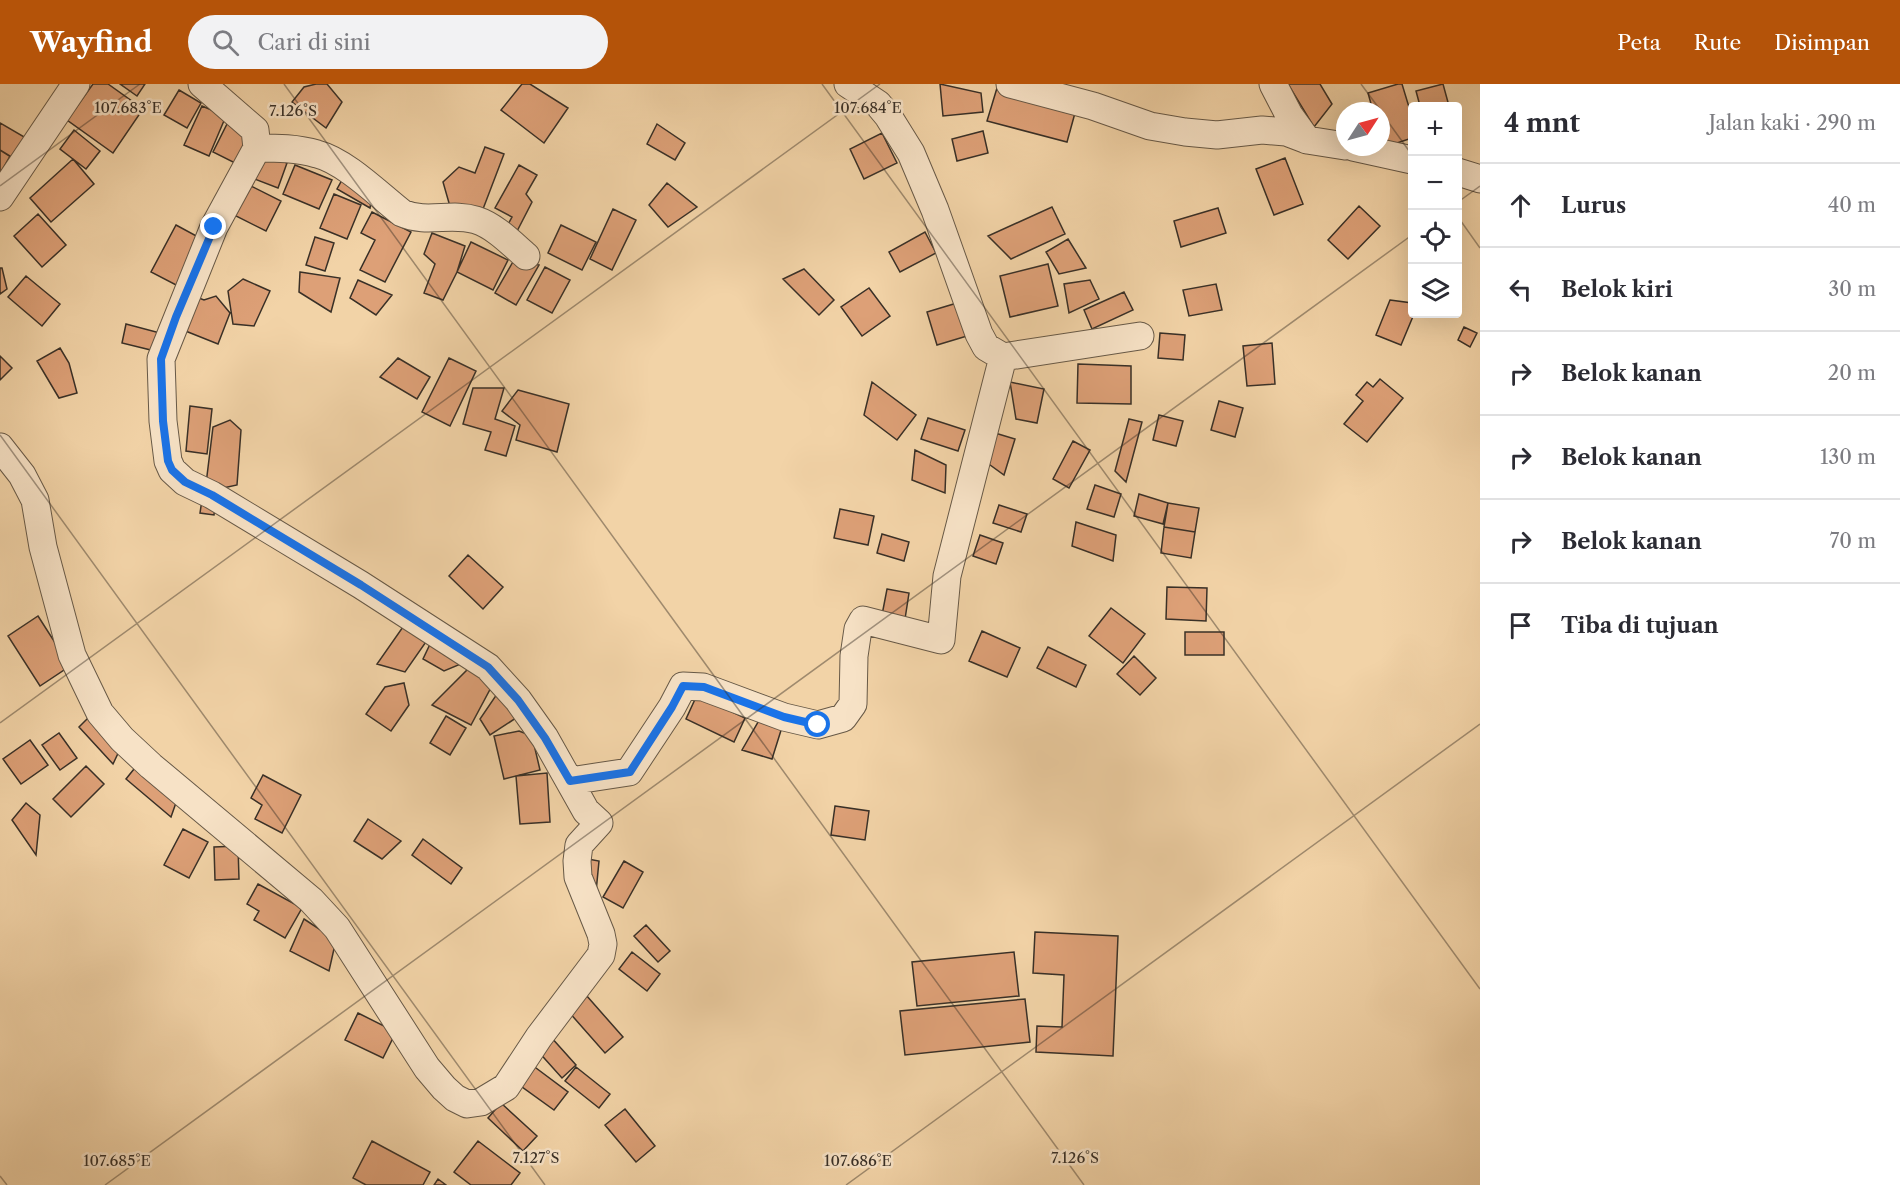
<!DOCTYPE html>
<html lang="id">
<head>
<meta charset="utf-8">
<style>
	body { margin:0; font-family:"Libre Caslon Text",serif; background:#f2f2f3; color:#2b2b33 }
	.controls { position:absolute; right:18px; top:18px; display:grid; overflow:hidden; border-radius:6px; box-shadow:0 6px 24px #0002 }
	.controls button { width:54px; height:54px; display:grid; place-items:center; padding:0; border:0; border-bottom:2px solid #e1e1e2; background:#fff; color:#2b2b33; font:30px sans-serif }
	.compass { position:absolute; left:1336px; top:18px; width:54px; height:54px; border-radius:50%; background:#fff; box-shadow:0 6px 24px #0002; rotate:54deg }
	.stop { position:absolute; width:18px; height:18px; margin:-14px; border:4px solid #1a73e8; border-radius:50%; background:#fff }
	.stop.end { background:#1a73e8; border-color:#fff; box-shadow:0 2px 6px #0008 }
	.list { margin:0; padding:0; list-style:none }
	h2 { display:flex; justify-content:space-between; align-items:center; height:78px; margin:0; padding:0 24px; font-size:26px }
	h2 small { font-size:20px; font-weight:400; color:#7c7c81 }
	.list li { display:grid; grid-template-columns:39px 1fr auto; gap:18px; align-items:center; box-sizing:border-box; height:84px; padding:0 24px; border-top:2px solid #e1e1e2 }
	.list b { display:block; font-size:22px; white-space:nowrap }
	.list em { font-size:20px; font-style:normal; color:#7c7c81 }
	.icon { flex:none; width:33px; height:33px; fill:none; stroke:currentColor; stroke-width:2; stroke-linecap:round; stroke-linejoin:round }
	.map { position:relative; flex:none; width:1480px; height:1101px; overflow:hidden }
	header { display:flex; align-items:center; gap:36px; box-sizing:border-box; height:84px; padding:0 30px; background:#b45309; color:#fff }
	header strong { font-size:28px }
	nav { display:flex; gap:33px; margin-inline-start:auto; font-size:21px }
	.search { width:420px; height:54px; background:#f2f2f3; display:flex; align-items:center; gap:15px; box-sizing:border-box; padding:0 21px; border-radius:33px; color:#7c7c81; font-size:22px }
	main { display:flex }
	aside { flex:1; background:#fff }
	.map>svg:first-child { display:block }
</style>
</head>
<body>
<header>
<strong>Wayfind</strong>
<div class="search"><svg class="icon" aria-label="search" viewBox="0 0 24 24"><circle cx="10" cy="10" r="6"/><path d="M15 15l6 6"/></svg>Cari di sini</div>
<nav><a>Peta</a><a>Rute</a><a>Disimpan</a></nav>
</header>
<main>
<div class="map">
<svg width="1480" height="1101" viewBox="0 0 1480 1101">
	<rect width="100%" height="100%" fill="#f2d3a7"/>
	<filter id="stains"><feTurbulence type="fractalNoise" baseFrequency=".00333" numOctaves="4"/><feColorMatrix values="0 0 0 0 .2 0 0 0 0 .09 0 0 0 0 .02 0 0 0 .5 -.17"/></filter>
	<radialGradient id="worn" r=".72"><stop offset=".6" stop-color="#630" stop-opacity="0"/><stop offset="1" stop-color="#630" stop-opacity=".3"/></radialGradient>
	<!-- building -->
	<path fill="#dda077" stroke="#393027" stroke-width="1.5" d="M93,0H108L143,25L113,69L67,36Z
		M120,0H145L137,12Z
		M316,0H327L342,18L326,44L292,18L304,3Z
		M522,0H530L568,24L544,59L501,26Z
		M940,0L981,9L983,28L943,32Z
		M1288,0H1320L1332,20L1314,43Z
		M1398,0H1402L1412,33V54L1385,63L1381,52V27H1373L1368,9Z
		M1443,0L1449,22H1420L1416,7Z
		M997,4L1075,29L1067,58L987,37Z
		M179,6L201,19L187,44L164,31Z
		M202,22L226,32L209,72L184,61Z
		M229,36L252,48L237,80L213,68Z
		M0,39L26,54L14,75L0,66Z
		M657,40L685,59L675,76L647,60Z
		M74,46L100,67L86,85L60,65Z
		M983,47L988,69L957,77L952,55Z
		M882,49L897,79L864,95L850,65Z
		M485,63L504,70L483,125L451,126L443,98L459,83L475,89Z
		M0,66L10,72L0,90Z
		M261,70L287,79L278,104L252,94Z
		M1285,74L1303,120L1274,131L1256,85Z
		M73,75L94,100L51,138L30,114Z
		M295,81L332,96L319,125L283,110Z
		M519,81L537,91L526,110L532,118L513,155L505,146L512,133L495,124Z
		M342,96L373,106L370,124L337,105Z
		M245,99L281,117L266,147L230,129Z
		M667,99L697,123L668,143L649,121Z
		M334,110L361,121L347,155L320,144Z
		M1359,122L1380,142L1348,175L1328,156Z
		M1052,123L1065,150L1011,175L988,152Z
		M1218,124L1226,149L1181,163L1174,137Z
		M613,125L636,136L612,186L590,175Z
		M372,128L411,148L385,198L360,186L375,156L361,149Z
		M38,130L66,161L42,183L14,152Z
		M176,141L202,155L178,202L151,188Z
		M561,141L596,158L582,186L548,169Z
		M925,148L936,169L900,188L889,168Z
		M432,149L465,162L457,188L443,216L424,209L435,180L424,170Z
		M315,153L334,159L325,187L306,181Z
		M1068,155L1086,184L1059,190L1046,168Z
		M471,158L508,176L493,206L457,188Z
		M514,176L539,181L516,221L495,209Z
		M1048,180L1058,222L1010,233L1000,192Z
		M545,183L570,196L552,229L527,216Z
		M0,184H2L7,205L0,210Z
		M804,185L834,216L819,231L783,195Z
		M300,188L340,194L331,228L299,208Z
		M26,192L60,220L42,242L8,213Z
		M243,195L270,207L254,242L233,240L228,207Z
		M358,196L392,211L376,231L350,214Z
		M1090,196L1099,215L1069,229L1064,200Z
		M1216,200L1222,226L1189,232L1183,206Z
		M869,204L890,232L862,252L841,223Z
		M1124,208L1133,226L1092,245L1084,226Z
		M191,211L204,216L216,212L230,229L218,260L178,244Z
		M1390,216L1412,219V230H1414L1401,261L1376,251Z
		M957,219L967,252L937,261L927,228Z
		M126,240L160,249L155,267L122,259Z
		M1464,243L1477,249L1470,263L1458,256Z
		M1160,249L1185,251L1183,276L1158,274Z
		M1272,259L1275,300L1247,302L1243,262Z
		M60,264L69,279L77,309L59,314L37,277Z
		M0,272L12,284L0,296Z
		M398,274L430,293L417,315L380,293Z
		M449,274L476,287L450,342L422,328Z
		M1078,280L1131,282V320L1077,319Z
		M1380,295L1403,314L1367,358L1344,340L1363,317L1356,311L1367,298L1373,303Z
		M872,298L916,331L897,356L864,331Z
		M1010,298L1044,305L1037,339L1016,335Z
		M473,304H504L495,335L515,342L506,372L485,366L491,348L463,340Z
		M518,306L569,320L557,368L516,356L520,341L502,327Z
		M1219,317L1243,324L1235,353L1211,346Z
		M190,322L212,325L207,370L186,367Z
		M1159,331L1183,337L1176,362L1153,356Z
		M928,334L965,346L958,367L921,355Z
		M1129,335L1142,338L1126,398L1115,387Z
		M230,336L241,346L237,401L205,408L213,343Z
		M995,349L1015,355L1004,391L986,378Z
		M1073,357L1090,366L1069,404L1053,395Z
		M915,366L946,381L945,409L912,396Z
		M1095,401L1121,410L1114,433L1087,425Z
		M203,409L216,415L214,431L200,429Z
		M1139,410L1168,419L1163,440L1134,432Z
		M1168,419L1199,424L1195,448L1164,443Z
		M999,421L1027,430L1021,448L993,439Z
		M840,425L874,432L868,461L834,454Z
		M1076,438L1116,451L1113,477L1072,462Z
		M1164,443L1195,448L1191,474L1161,469Z
		M882,450L909,458L904,477L877,469Z
		M980,451L1003,459L996,480L973,472Z
		M468,471L503,503L483,525L449,492Z
		M1167,503L1207,504L1206,537L1166,535Z
		M887,505L909,509L905,535L882,531Z
		M1111,524L1145,550L1123,579L1089,552Z
		M38,532L70,582L40,602L8,552Z
		M405,540L428,555L405,588L377,580Z
		M982,547L1020,564L1007,593L969,577Z
		M1185,548H1224V571H1185Z
		M432,556L468,577L444,587L423,575Z
		M1048,563L1086,581L1076,603L1037,584Z
		M1134,572L1156,594L1140,611L1117,590Z
		M470,583L495,596L471,641L432,621Z
		M404,599L409,621L391,647L366,630L385,603Z
		M499,607L516,634L490,651L480,635Z
		M697,611L745,634L734,658L686,635Z
		M92,630L121,663L113,680L79,643Z
		M446,632L466,644L450,671L430,659Z
		M761,633L783,640L772,675L742,666Z
		M519,647L532,652L540,686L504,695L494,652Z
		M59,649L77,674L60,686L42,661Z
		M30,656L48,681L21,700L3,675Z
		M138,680L178,713L171,733L126,695Z
		M86,682L104,700L71,733L53,715Z
		M547,689L550,738L520,740L516,692Z
		M263,691L301,711L282,749L255,735L262,721L251,714Z
		M26,719L40,731L36,771L12,736Z
		M835,722L869,727L865,756L831,751Z
		M368,735L401,757L382,775L354,757Z
		M183,745L208,758L189,794L164,781Z
		M423,755L462,784L451,800L412,771Z
		M238,762L239,795L215,796L214,763Z
		M588,775L599,777L596,808L585,806Z
		M624,777L643,788L623,824L603,813Z
		M258,800L302,824L285,854L254,836L259,827L247,820Z
		M304,835L336,856L329,887L290,867Z
		M646,841L670,867L658,878L634,852Z
		M1035,848L1118,852L1113,972L1036,968L1037,942L1062,943L1064,891L1033,889Z
		M632,868L660,890L647,907L619,885Z
		M1014,868L1019,912L917,922L912,878Z
		M586,911L623,953L605,969L568,927Z
		M1025,915L1030,958L905,971L900,927Z
		M358,929L396,948L383,974L345,956Z
		M550,952L576,981L562,994L536,965Z
		M532,981L568,1008L554,1026L518,1000Z
		M576,983L610,1010L599,1024L565,997Z
		M501,1019L537,1052L523,1067L488,1034Z
		M625,1025L655,1062L636,1078L605,1041Z
		M372,1057L430,1088L423,1101H366L353,1094Z
		M478,1057L520,1089L511,1101H471L454,1088Z
		M438,1095L446,1101H434Z"/>
	<g fill="none" stroke-linecap="round" stroke-linejoin="round">
		<defs>
			<path id="street" d="M848,0L878,20L888,32L911,69L935,126L979,250L986,263L1003,273L1140,252
				M1010,0L1093,22L1150,42L1185,48L1217,51L1262,46L1286,48L1307,56L1345,62
				M1273,0L1289,31L1307,56
				M1353,63L1412,76
				M257,64C277,64 297,64 317,70C345,77 379,111 402,129C427,140 451,128 476,136C495,142 511,159 526,172
				M1458,88L1480,95
				M0,113L76,0
				M0,363L22,391L35,416L43,463L72,571L100,629L122,655L151,682L311,816L337,844L427,984L444,1004L455,1014L467,1020L481,1018L506,1003L539,953L601,871L603,860L601,850L578,793L577,777L579,761L599,739L586,727L545,654L518,616L488,583L361,501L212,411L185,398L172,386L168,377L163,337L161,275L214,143L257,64L255,46L202,0
				M570,697L629,688L672,623L683,602L703,603L784,633L818,641L843,634L853,620L854,572L858,545L863,536L941,556L947,492L1003,273"/>
		</defs>
		<!-- street casing -->
		<use href="#street" stroke="#675947" stroke-width="29"/>
		<!-- street -->
		<use href="#street" stroke="#f7e2c6" stroke-width="27"/>
	</g>
	<g fill="none" stroke-linecap="round" stroke-linejoin="round">
		<!-- route -->
		<path stroke="#1a73e8" stroke-width="8" d="M214,143L176,233L161,275L163,337L168,377L172,386L185,398L212,411L361,501L488,583L518,616L545,654L570,697L630,688L672,623L683,602L704,603L784,633L818,641"/>
	</g>
	<!-- ticks -->
	<path fill="none" stroke="#393027" stroke-width="1.5" stroke-opacity="0.45" d="M284,0L1084,1101M822,0L1480,905M1361,0L1381,27M1381,28L1412,71M0,102L140,0M1458,118L1480,102M1458,133L1480,164M0,351L545,1101M0,639L880,0M0,1092L7,1101M105,1101L1412,151M846,1101L1480,640"/>
	<g font-size="15" text-anchor="middle" fill="#393027" stroke="#f7e2c6" stroke-width="5" stroke-linejoin="round" paint-order="stroke">
		<text x="128" y="29">107.683°E</text>
		<text x="868" y="29">107.684°E</text>
		<text x="293" y="32">7.126°S</text>
		<text x="536" y="1079">7.127°S</text>
		<text x="1075" y="1079">7.126°S</text>
		<text x="117" y="1082">107.685°E</text>
		<text x="858" y="1082">107.686°E</text>
	</g>
	<rect width="100%" height="100%" filter="url(#stains)"/>
	<rect width="100%" height="100%" fill="url(#worn)"/>
</svg>
<div class="controls">
<button>+</button>
<button>−</button>
<button><svg class="icon" aria-label="locate" viewBox="0 0 24 24"><circle cx="12" cy="12" r="6"/><path d="M12 2v4M12 18v4M2 12h4M18 12h4"/></svg></button>
<button><svg class="icon" aria-label="layers" viewBox="0 0 24 24"><path d="M12 4l9 5-9 5-9-5zM3 14l9 5 9-5"/></svg></button>
</div>
<svg class="compass" viewBox="-18 -18 36 36"><path d="M0-13l5 13h-10z" fill="#e53935"/><path d="M0 13l5-13h-10z" fill="#7c7c81"/></svg>
<div class="stop" style="left:818px;top:641px"></div>
<div class="stop end" style="left:214px;top:143px"></div>
</div>
<aside>
<h2>4 mnt<small>Jalan kaki · 290 m</small></h2>
<ul class="list">
<li><svg class="icon" aria-label="ahead" viewBox="0 0 24 24"><path d="M12 20V5M6 11l6-6 6 6"/></svg><div><b>Lurus</b></div><em>40 m</em></li>
<li><svg class="icon" aria-label="left" viewBox="0 0 24 24"><path d="M17 20v-9H6M10 6l-5 5 5 5"/></svg><div><b>Belok kiri</b></div><em>30 m</em></li>
<li><svg class="icon" aria-label="right" viewBox="0 0 24 24"><path d="M7 20v-9h11M14 6l5 5-5 5"/></svg><div><b>Belok kanan</b></div><em>20 m</em></li>
<li><svg class="icon" aria-label="right" viewBox="0 0 24 24"><path d="M7 20v-9h11M14 6l5 5-5 5"/></svg><div><b>Belok kanan</b></div><em>130 m</em></li>
<li><svg class="icon" aria-label="right" viewBox="0 0 24 24"><path d="M7 20v-9h11M14 6l5 5-5 5"/></svg><div><b>Belok kanan</b></div><em>70 m</em></li>
<li><svg class="icon" aria-label="arrive" viewBox="0 0 24 24"><path d="M6 21V4h12l-3 4 3 4H6"/></svg><div><b>Tiba di tujuan</b></div></li>
</ul>
</aside>
</main>
</body>
</html>
